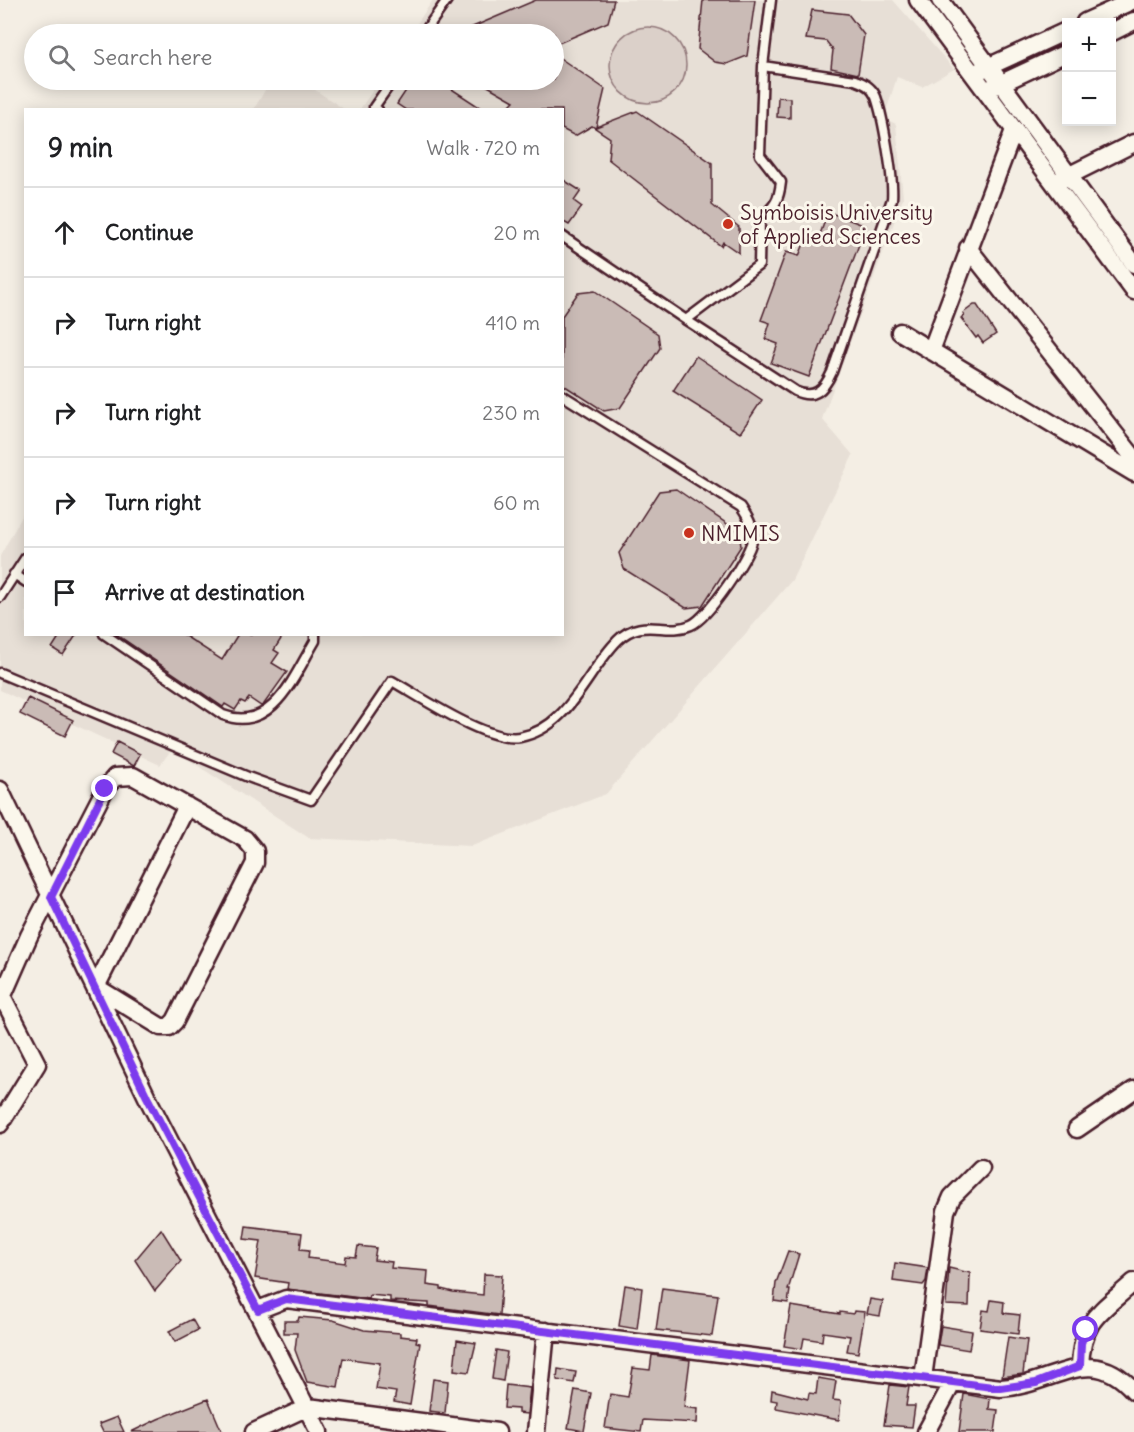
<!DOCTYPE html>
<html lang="en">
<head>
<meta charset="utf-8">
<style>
	body { margin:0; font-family:Delius,sans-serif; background:#f6f6f6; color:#202124 }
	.controls { position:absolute; right:18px; top:18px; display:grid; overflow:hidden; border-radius:0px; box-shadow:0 3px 15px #0003 }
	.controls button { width:54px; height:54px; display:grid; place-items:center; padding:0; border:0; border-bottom:2px solid #e0e0e0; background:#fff; color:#202124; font:30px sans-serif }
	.stop { position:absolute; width:18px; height:18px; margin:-14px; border:4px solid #7c3aed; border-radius:50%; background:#fff }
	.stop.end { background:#7c3aed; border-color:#fff; box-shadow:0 2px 6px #0008 }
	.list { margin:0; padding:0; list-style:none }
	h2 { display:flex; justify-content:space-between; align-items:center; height:78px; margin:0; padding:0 24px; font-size:26px }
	h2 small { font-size:20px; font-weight:400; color:#757577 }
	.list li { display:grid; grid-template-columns:39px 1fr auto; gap:18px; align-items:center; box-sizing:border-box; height:90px; padding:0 24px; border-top:2px solid #e0e0e0 }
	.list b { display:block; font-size:22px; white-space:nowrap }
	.list em { font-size:20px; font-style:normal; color:#757577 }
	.icon { flex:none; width:33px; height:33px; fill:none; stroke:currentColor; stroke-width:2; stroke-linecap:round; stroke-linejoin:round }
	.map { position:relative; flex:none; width:1134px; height:1432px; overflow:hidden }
	.search { position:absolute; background:#fff; box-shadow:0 3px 15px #0003; left:24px; top:24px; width:540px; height:66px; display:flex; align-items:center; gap:15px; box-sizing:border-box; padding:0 21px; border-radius:33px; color:#757577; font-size:22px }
	.panel { position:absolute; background:#fff; box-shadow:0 3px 15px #0003; left:24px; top:108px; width:540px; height:528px; border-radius:0px }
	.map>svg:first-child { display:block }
</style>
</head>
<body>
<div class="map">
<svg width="1134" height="1432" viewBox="0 0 1134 1432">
	<rect width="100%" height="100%" fill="#f4eee4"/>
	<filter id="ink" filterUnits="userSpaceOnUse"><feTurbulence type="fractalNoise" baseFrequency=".0167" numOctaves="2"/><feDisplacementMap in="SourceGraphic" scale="12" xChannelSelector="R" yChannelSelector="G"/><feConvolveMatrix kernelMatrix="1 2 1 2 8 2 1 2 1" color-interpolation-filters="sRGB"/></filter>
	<g filter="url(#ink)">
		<!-- built -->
		<path fill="#e7dfd6" d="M433,0H893L954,69L922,87L897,77L884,118L896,124L903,198L822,419L853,455L792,580L606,794L472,846L309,838L172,749L160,765L0,690V556L25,511L26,634H562V110L360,109L380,80H554V34H410Z
			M271,80H300L344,109H254Z"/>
		<!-- green -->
		<path fill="#dbd0c9" stroke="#92787a" stroke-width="1.5" d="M610 65a38 38 0 1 1 76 0a38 38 0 1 1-76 0Z"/>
		<!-- building -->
		<path fill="#cabbb6" stroke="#4a1f2b" stroke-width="1.5" d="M536,0H614L608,22L554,45V34H456Z
			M703,0H755L747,56L727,64L715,62L698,49Z
			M812,10L848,14L864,35L858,74L831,68L833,50L826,41L806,39Z
			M554,54L605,89L596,127L637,111L712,163V205L739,227V253L723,242L721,246L608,159L610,138L592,126L575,136L562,129V110H505L514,101L477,80H554Z
			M413,80H438L484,110H406L397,104Z
			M778,97L790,98V118L777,117Z
			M562,179L581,191L574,201L582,207L569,225L562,221Z
			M828,212L866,226L809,377L771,363L778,344L765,339L770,323L761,320L786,252L799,256L807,236L818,240Z
			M595,291L658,334L660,348L620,408L604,411L562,384V316L578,293Z
			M974,305H977L996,334L983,343L978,336L976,338L961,318L964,315L963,313Z
			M696,356L762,400L740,433L673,391Z
			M676,489L739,532L741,546L702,606L686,608L624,569L619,553L659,491Z
			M61,634H77L63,655L52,648Z
			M116,634H182L222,660L238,634H284L274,650L279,653L272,663L287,672L264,704L261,706L249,698L245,703L241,701L235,710L225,704L223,707Z
			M28,698L73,720L65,736L20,714Z
			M117,742L140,754L134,766L111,754Z
			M246,1226L302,1233L300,1249L309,1250L308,1258L345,1263L346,1256L356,1257L358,1246L376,1248L374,1260L392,1262L391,1268L428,1271L427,1285L441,1287V1289L453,1292L483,1295L484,1274L502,1275L499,1315L429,1306V1303L390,1301V1297L370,1295L369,1299L287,1289L288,1283L255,1278L261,1241L244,1239Z
			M161,1229L181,1261L155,1291L135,1260Z
			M788,1251L799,1254L788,1290H790L788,1303L774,1301L776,1283Z
			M895,1263L928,1268L926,1281L923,1285L893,1281Z
			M949,1268L970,1273L969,1306L946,1305Z
			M625,1285L642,1288L637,1329L619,1326Z
			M662,1288L718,1295L712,1336L656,1330Z
			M870,1299L883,1301L880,1316L867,1314Z
			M991,1300L1004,1302L1003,1313L1020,1315L1018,1334L980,1329L983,1310L989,1311Z
			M791,1306L840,1314V1312L853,1314L854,1311L865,1312L858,1353L847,1351L850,1336L823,1332L822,1341L804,1338L802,1349L784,1346Z
			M299,1317L333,1320L364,1330L400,1333V1336L417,1338L416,1342L420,1343L410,1405L394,1402L396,1392L376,1389L380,1363L343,1358L338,1387L307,1382L295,1350L297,1333H284V1321H298Z
			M192,1319L198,1330L175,1342L169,1331Z
			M941,1326L972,1331L969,1350L938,1345Z
			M1008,1337L1027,1340L1023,1374L1002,1377Z
			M457,1340L476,1343L469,1372L454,1370Z
			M496,1350L507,1352L503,1381L492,1379Z
			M652,1355L690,1360L684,1407L698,1409L697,1423L643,1420L641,1432L605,1428L610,1394L628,1397L633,1368L650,1370Z
			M558,1369L576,1372L574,1383L557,1380Z
			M818,1378L836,1381L833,1400L841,1401L839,1420L776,1408L777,1401L771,1400L772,1390L808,1399L809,1393L816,1394Z
			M433,1379L448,1381L445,1413L429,1411Z
			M506,1385L530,1388L527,1414L518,1413V1409L504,1408Z
			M890,1385L909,1387L906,1406H915L912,1427L884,1425Z
			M575,1390L591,1393L584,1431L568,1428Z
			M964,1394L990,1399L989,1409L998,1410L995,1432H959Z
			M208,1399L222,1432H131L158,1419Z
			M117,1417L124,1432H103L99,1424Z"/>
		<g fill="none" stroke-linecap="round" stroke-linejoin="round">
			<defs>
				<path id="lane" d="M423,34L447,0
					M378,110L374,107L393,80
					M562,236L686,320L759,265L760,218C775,207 779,200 781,182L760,155L763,66L771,0
					M686,320L795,391C814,400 824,390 832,372L892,199C894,179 883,117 876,97C872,87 864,83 855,80L763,66
					M14,574L26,582
					M0,597L26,557
					M104,634L223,715C272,734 294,676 315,641V634
					M0,673L248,777L311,800L392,681C421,697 488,743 520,737C569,728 586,672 618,640C642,616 666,636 691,625C708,618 752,554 753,536C753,525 747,516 741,507L562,395"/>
				<path id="street" d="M918,0L1134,291
					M940,0L1134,264
					M1085,22L1134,0
					M1112,32L1134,21
					M979,71L1066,31
					M991,88L1066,53
					M1060,180L1134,143
					M968,248L1134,458
					M900,332L1134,473
					M931,351L1014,130
					M0,790L147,1097L319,1432
					M0,1002L29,936L105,789L115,777L133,776L245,839L255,851V863L175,1021L169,1027H161L96,987L187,806
					M0,1124L37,1064L2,996
					M1077,1129L1134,1090
					M258,1310L286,1299L1001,1388C1055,1385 1090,1341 1134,1391
					M1080,1366C1082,1318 1101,1312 1134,1282
					M923,1378L946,1211L952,1197L981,1168
					M254,1432L308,1407L497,1432
					M536,1432L546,1331
					M926,1432L953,1382"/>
			</defs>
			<!-- lane casing -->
			<use href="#lane" stroke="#4a1f2b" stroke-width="13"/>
			<!-- street casing -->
			<use href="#street" stroke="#4a1f2b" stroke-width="21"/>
			<!-- lane -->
			<use href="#lane" stroke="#fbf7ec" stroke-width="8"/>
			<!-- street -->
			<use href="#street" stroke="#fbf7ec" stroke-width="16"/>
		</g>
	</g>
	<g fill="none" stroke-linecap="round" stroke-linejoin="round" filter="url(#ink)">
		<!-- route -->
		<path stroke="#7c3aed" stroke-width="8" d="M105,789L51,897L147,1097L258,1310L286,1299L1001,1388L1036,1383L1080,1366L1081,1343L1086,1330"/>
	</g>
	<!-- markers -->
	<g fill="#c8321e" stroke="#fbf7ec" stroke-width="2">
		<circle cx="728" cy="224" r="6"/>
		<circle cx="689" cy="533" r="6"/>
	</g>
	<g text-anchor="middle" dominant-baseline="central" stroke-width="6" stroke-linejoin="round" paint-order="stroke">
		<!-- poi labels -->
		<g font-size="21" fill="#4a1f2b" stroke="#fbf7ec" text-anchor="start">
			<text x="740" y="212">Symboisis University<tspan x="740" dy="24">of Applied Sciences</tspan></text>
			<text x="701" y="533">NMIMIS</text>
		</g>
	</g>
</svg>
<div class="controls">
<button>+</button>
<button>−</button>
</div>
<div class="stop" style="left:1086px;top:1330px"></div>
<div class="stop end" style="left:105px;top:789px"></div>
<div class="search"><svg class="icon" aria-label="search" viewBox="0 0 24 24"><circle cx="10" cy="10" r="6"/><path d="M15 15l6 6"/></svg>Search here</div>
<section class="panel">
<h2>9 min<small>Walk · 720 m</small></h2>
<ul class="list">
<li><svg class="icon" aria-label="ahead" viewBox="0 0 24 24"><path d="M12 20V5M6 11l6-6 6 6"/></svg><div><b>Continue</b></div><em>20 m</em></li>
<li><svg class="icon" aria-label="right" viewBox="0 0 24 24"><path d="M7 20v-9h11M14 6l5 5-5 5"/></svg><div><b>Turn right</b></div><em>410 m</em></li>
<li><svg class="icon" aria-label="right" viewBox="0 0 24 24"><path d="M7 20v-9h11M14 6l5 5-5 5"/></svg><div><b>Turn right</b></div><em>230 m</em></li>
<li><svg class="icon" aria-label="right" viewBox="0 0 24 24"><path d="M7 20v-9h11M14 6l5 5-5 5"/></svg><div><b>Turn right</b></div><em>60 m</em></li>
<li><svg class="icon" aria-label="arrive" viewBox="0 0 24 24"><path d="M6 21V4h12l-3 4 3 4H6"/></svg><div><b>Arrive at destination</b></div></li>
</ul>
</section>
</div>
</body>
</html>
